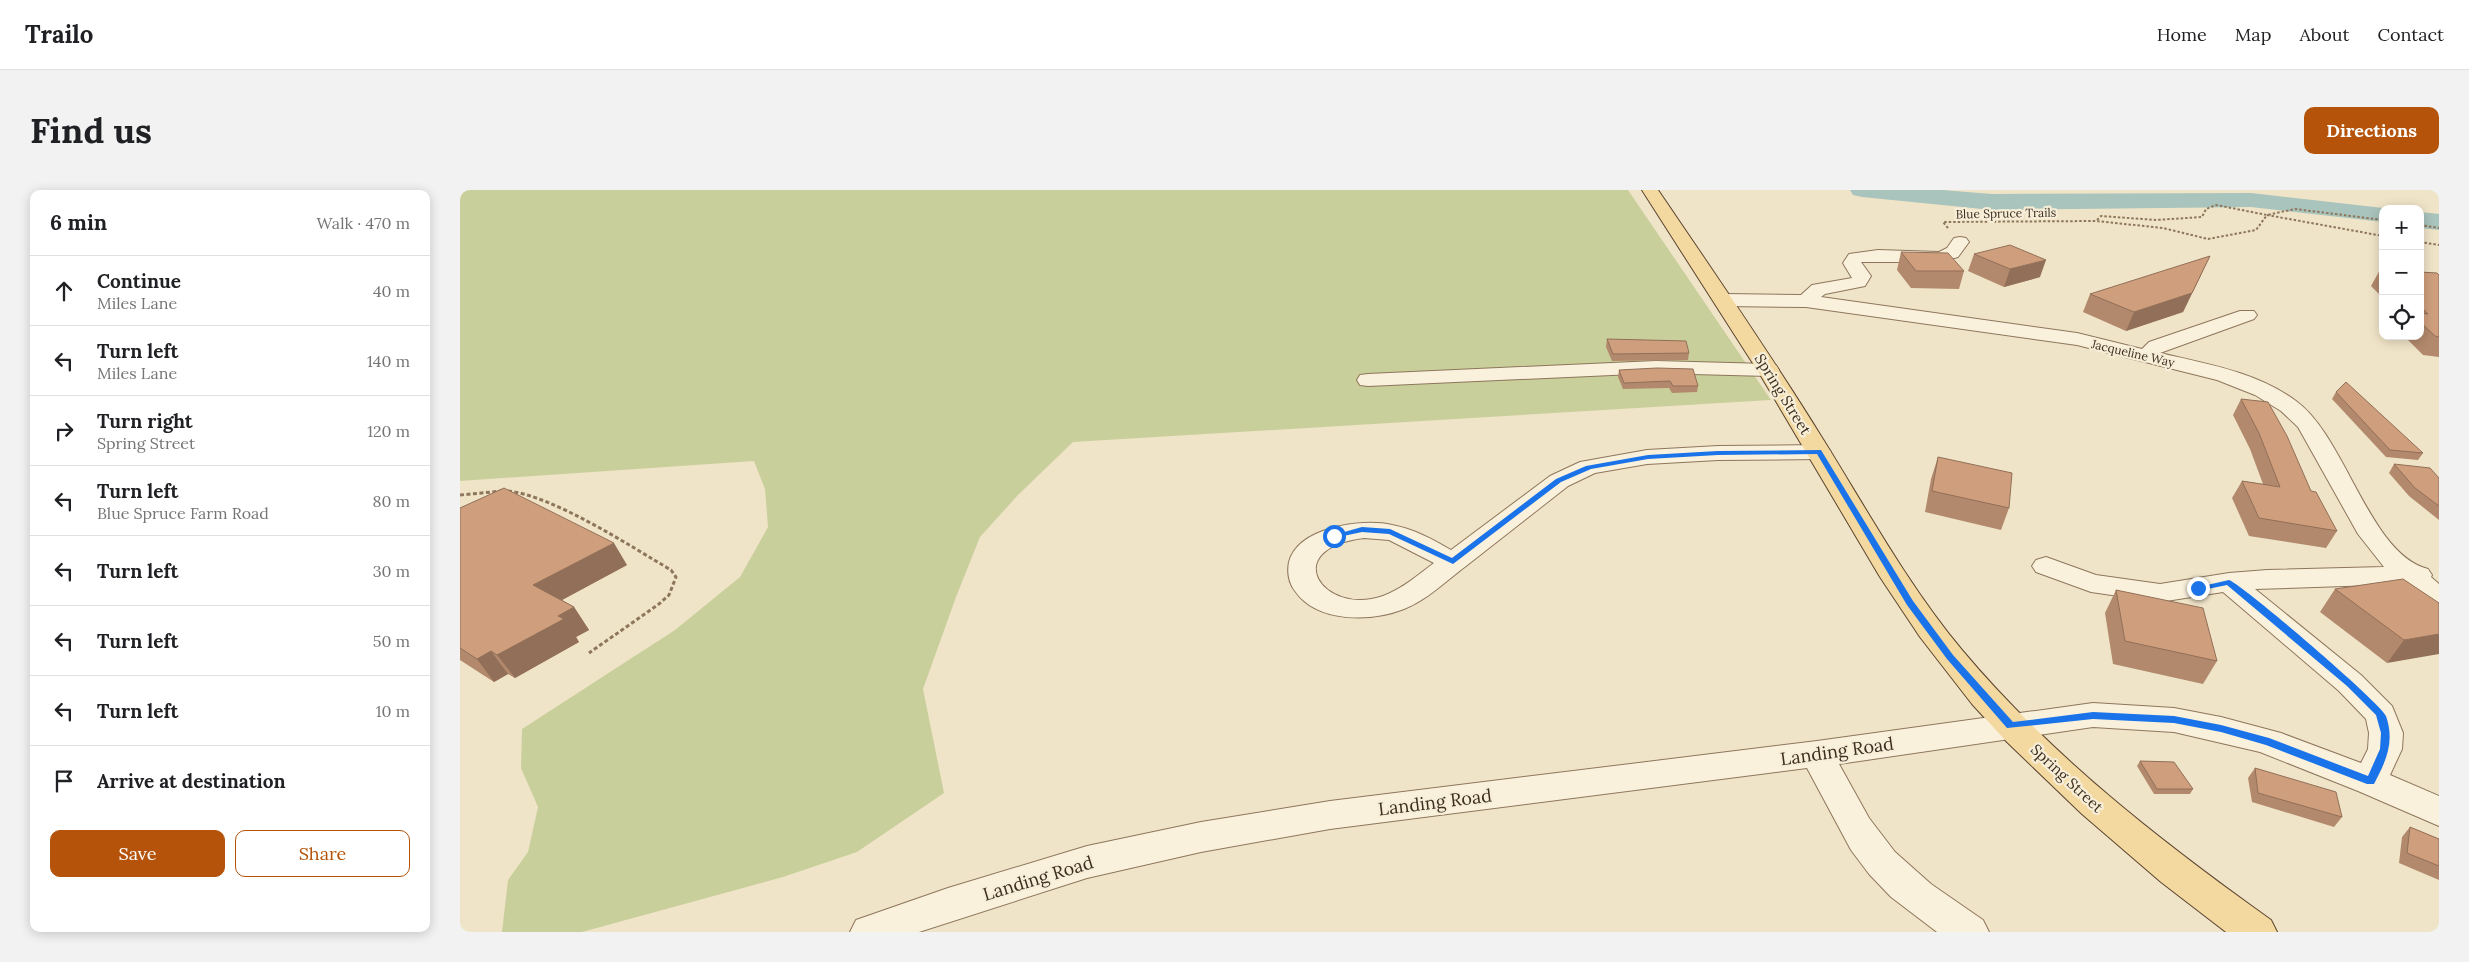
<!DOCTYPE html>
<html lang="en">
<head>
<meta charset="utf-8">
<style>
	body { margin:0; font-family:Lora,serif; background:#f2f2f2; color:#202124 }
	.controls { position:absolute; right:15px; top:15px; display:grid; overflow:hidden; border-radius:10px; box-shadow:0 2px 12px #0003 }
	.controls button { width:45px; height:45px; display:grid; place-items:center; padding:0; border:0; border-bottom:1px solid #e0e0e0; background:#fff; color:#202124; font:25px sans-serif }
	.stop { position:absolute; width:15px; height:15px; margin:-11px; border:4px solid #1a73e8; border-radius:50%; background:#fff }
	.stop.end { background:#1a73e8; border-color:#fff; box-shadow:0 1px 5px #0008 }
	.list { margin:0; padding:0; list-style:none }
	h2 { display:flex; justify-content:space-between; align-items:center; height:65px; margin:0; padding:0 20px; font-size:21px }
	h2 small { font-size:16px; font-weight:400; color:#757577 }
	.list li { display:grid; grid-template-columns:32px 1fr auto; gap:15px; align-items:center; box-sizing:border-box; height:70px; padding:0 20px; border-top:1px solid #e0e0e0 }
	.list b { display:block; font-size:19px; white-space:nowrap }
	.list p { margin:0; font-size:16px; white-space:nowrap; color:#757577 }
	.list em { font-size:16px; font-style:normal; color:#757577 }
	.actions { display:flex; gap:10px; padding:15px 20px }
	.actions a { flex:1; padding:11px 0; border:1px solid #b45309; border-radius:10px; text-align:center; font-size:18px; color:#b45309 }
	.actions .main { background:#b45309; color:#fff }
	.icon { flex:none; width:28px; height:28px; fill:none; stroke:currentColor; stroke-width:2; stroke-linecap:round; stroke-linejoin:round }
	.map { position:relative; flex:none; width:1979px; height:742px; overflow:hidden; border-radius:10px }
	header { display:flex; align-items:center; gap:30px; box-sizing:border-box; height:70px; padding:0 25px; background:#fff; border-bottom:1px solid #e0e0e0 }
	header strong { font-size:24px }
	nav { display:flex; gap:28px; margin-inline-start:auto; font-size:18px }
	.intro { display:flex; align-items:center; justify-content:space-between; box-sizing:border-box; height:120px; padding:0 30px }
	h1 { margin:0; font-size:35px }
	.button { padding:12px 22px; border-radius:10px; background:#b45309; color:#fff; font-size:18px; font-weight:700 }
	main { display:flex; gap:30px; padding:0 30px }
	aside { flex:1; background:#fff; border-radius:10px; box-shadow:0 2px 12px #0003 }
	.map>svg:first-child { display:block }
</style>
</head>
<body>
<header>
<strong>Trailo</strong>
<nav><a>Home</a><a>Map</a><a>About</a><a>Contact</a></nav>
</header>
<div class="intro"><h1>Find us</h1><a class="button">Directions</a></div>
<main>
<aside>
<h2>6 min<small>Walk · 470 m</small></h2>
<ul class="list">
<li><svg class="icon" aria-label="ahead" viewBox="0 0 24 24"><path d="M12 20V5M6 11l6-6 6 6"/></svg><div><b>Continue</b><p>Miles Lane</p></div><em>40 m</em></li>
<li><svg class="icon" aria-label="left" viewBox="0 0 24 24"><path d="M17 20v-9H6M10 6l-5 5 5 5"/></svg><div><b>Turn left</b><p>Miles Lane</p></div><em>140 m</em></li>
<li><svg class="icon" aria-label="right" viewBox="0 0 24 24"><path d="M7 20v-9h11M14 6l5 5-5 5"/></svg><div><b>Turn right</b><p>Spring Street</p></div><em>120 m</em></li>
<li><svg class="icon" aria-label="left" viewBox="0 0 24 24"><path d="M17 20v-9H6M10 6l-5 5 5 5"/></svg><div><b>Turn left</b><p>Blue Spruce Farm Road</p></div><em>80 m</em></li>
<li><svg class="icon" aria-label="left" viewBox="0 0 24 24"><path d="M17 20v-9H6M10 6l-5 5 5 5"/></svg><div><b>Turn left</b></div><em>30 m</em></li>
<li><svg class="icon" aria-label="left" viewBox="0 0 24 24"><path d="M17 20v-9H6M10 6l-5 5 5 5"/></svg><div><b>Turn left</b></div><em>50 m</em></li>
<li><svg class="icon" aria-label="left" viewBox="0 0 24 24"><path d="M17 20v-9H6M10 6l-5 5 5 5"/></svg><div><b>Turn left</b></div><em>10 m</em></li>
<li><svg class="icon" aria-label="arrive" viewBox="0 0 24 24"><path d="M6 21V4h12l-3 4 3 4H6"/></svg><div><b>Arrive at destination</b></div></li>
</ul>
<div class="actions"><a class="main">Save</a><a>Share</a></div>
</aside>
<div class="map">
<svg width="1979" height="742" viewBox="0 0 1979 742">
	<rect width="100%" height="100%" fill="#f0e4c8"/>
	<!-- green -->
	<path fill="#c9cf9b" d="M0,0H1168L1311,210L613,252L558,305L520,347L496,407L463,499L484,603L397,662L323,687L122,742H42L48,690L68,662L78,617L61,578L62,539L215,440L280,387L308,337L305,299L294,271L0,291Z"/>
	<g fill="none" stroke-linecap="round" stroke-linejoin="round">
		<!-- river -->
		<path fill="#a9c4bc" fill-rule="evenodd" d="M1390,0H1482L1532,4L1791,3L1932,19H1923V32L1791,17L1532,20L1402,7L1393,5Z
			M1960,22L1979,24V40L1960,38Z"/>
		<defs>
			<path id="minor" d="M1500,47L1506,48L1509,52L1498,67L1480,72H1401L1411,86L1405,96L1365,104L1361,107L1617,143L1682,159L1689,152L1780,121H1794L1797,125L1794,129L1700,163C1747,174 1797,182 1836,211C1886,247 1909,364 1968,379L1972,385L1971,387L1979,394V418L1969,416L1944,394L1795,399L1901,485L1932,516L1943,543L1942,559L1930,585L1979,606V636L1898,601L1800,562L1714,542L1633,537L1379,574L1409,628L1435,662L1471,694L1523,730L1529,742H1477L1431,707L1409,684L1391,660L1347,578L870,639L741,662L627,688L459,742H390L396,730L488,698L627,656L741,632L870,611L1357,551L1633,513L1714,518L1761,527L1821,543L1901,573L1908,559L1909,543L1906,529L1879,501L1763,402L1700,412L1631,402L1576,382L1572,376L1576,370L1586,367L1636,385L1700,394L1769,383L1807,380L1924,377L1898,344L1838,237L1821,221L1795,205L1757,190L1617,155L1346,117L1264,116L1257,114L1255,110L1257,106L1264,104L1341,105L1352,95L1392,88L1383,73L1389,64L1418,60L1479,62L1487,58L1494,48Z
				M1196,171L1308,174L1316,175L1319,180L1316,185L1308,186L1196,183L908,196L900,195L897,190L900,185L908,184Z
				M1359,255L1367,257L1371,262L1367,267L1359,269L1258,270L1187,274L1135,283L1108,296C1074,323 1040,349 1006,376C986,391 967,410 944,419C911,432 857,433 835,401C829,393 827,382 829,372C838,337 903,328 932,335C954,339 972,349 991,360L1090,286L1120,272L1187,260L1258,256ZM904,348L929,350L974,373C958,385 942,399 923,406C863,427 817,359 904,348Z"/>
			<path id="major" d="M1182,0H1198C1253,81 1309,162 1361,246C1406,318 1447,394 1502,460C1591,566 1699,650 1811,730L1817,742H1766L1701,692L1622,624L1547,552L1512,514L1460,447L1420,387L1301,186Z"/>
		</defs>
		<!-- minor casing -->
		<use href="#minor" stroke="#8d765c" stroke-width="2"/>
		<!-- major casing -->
		<use href="#major" stroke="#5b4430" stroke-width="2"/>
		<!-- path-far1 -->
		<path stroke="#8d765c" stroke-width="2" stroke-dasharray="2.5 2" stroke-linecap="butt" d="M1637,30L1641,26L1696,30L1742,27L1746,19L1756,15L1807,25L1835,19L1923,30
			M1960,35L1979,38
			M1488,38L1483,32L1636,31L1703,38L1748,49L1796,40L1807,25L1923,46
			M1960,52L1979,55"/>
		<!-- path -->
		<path stroke="#8d765c" stroke-width="3" stroke-dasharray="4 2.5" stroke-linecap="butt" d="M48,301C94,306 170,356 211,380L216,387L209,405L199,414L129,463
			M0,305L42,301"/>
		<!-- minor -->
		<use href="#minor" fill="#faf1dc" fill-rule="evenodd"/>
		<!-- major -->
		<use href="#major" fill="#f3d9a0" fill-rule="evenodd"/>
	</g>
	<!-- wall -->
	<path fill="#b2896c" d="M1441,62L1504,81L1499,99L1451,98L1437,80Z
		M1514,64L1580,87L1544,97L1508,81Z
		M1921,78L1923,79V108L1911,96Z
		M1960,82L1979,85V167L1963,165L1944,146H1960Z
		M1742,83L1723,122L1666,141L1623,122L1630,104Z
		M1147,149L1229,163L1228,170L1152,171L1146,157Z
		M1159,180L1238,196L1237,202L1212,203L1209,198L1163,199L1158,187Z
		M1876,202L1963,263L1958,270L1926,267L1872,209Z
		M1781,209L1851,301L1877,341L1866,358L1789,346L1772,308L1782,291L1803,294L1790,259L1773,225Z
		M1478,267L1549,318L1541,340L1465,322L1471,289Z
		M1934,274L1979,288V330L1949,306L1929,283Z
		M0,318L167,375L102,410L114,417L129,440L116,447L119,452L55,488L48,484L34,492L0,470Z
		M1875,399L1979,413L1927,473L1860,422Z
		M1656,400L1757,471L1743,494L1653,474L1645,423Z
		M1680,571L1733,599L1730,604H1694L1677,576Z
		M1795,578L1882,627L1874,637L1792,612L1788,588Z
		M1950,637L1979,649V690L1939,673L1942,647Z"/>
	<!-- shaded-wall -->
	<path fill="#916f58" d="M1750,66L1723,122L1666,141L1674,122Z
		M1586,70L1580,87L1544,97L1550,79Z
		M154,353L167,375L89,417L73,395Z
		M114,417L129,440L116,447L119,452L55,488L37,465L98,426Z
		M1979,444V464L1927,473L1944,450Z
		M31,461L48,484L34,492L17,469Z"/>
	<!-- building -->
	<path fill="#cf9f7d" stroke="#916f58" d="M1550,55L1586,70L1550,79L1514,64Z
		M1441,62L1488,63L1504,81H1456Z
		M1750,66L1732,103L1674,122L1630,104Z
		M1960,82L1977,83L1979,85V147L1975,146L1960,132V123L1968,124L1960,116Z
		M1147,149L1226,151L1229,163L1153,164Z
		M1197,178L1233,179L1238,196H1213L1210,191L1164,193L1159,180Z
		M1886,192L1963,263L1930,260L1876,202Z
		M1781,209L1808,212L1827,246L1851,301L1856,302L1877,341L1799,328L1782,291L1820,297L1799,243Z
		M1478,267L1552,283L1549,318L1472,301Z
		M1934,274L1970,278L1979,288V316L1955,298Z
		M44,298L154,353L73,395L114,417L98,426L104,429L37,465L31,461L17,469L0,458V318Z
		M1943,389L1979,413V444L1944,450L1875,399Z
		M1656,400L1743,418L1757,471L1665,451Z
		M1680,571L1714,572L1733,599H1697Z
		M1795,578L1876,602L1882,627L1798,603Z
		M1950,637L1979,649V676L1947,663Z"/>
	<!-- route -->
	<path fill="#1a73e8" d="M1361,260L1453,411L1493,465L1553,532L1633,522L1714,526L1761,535L1809,548L1908,586L1920,559L1921,543L1916,525L1887,496L1767,395L1738,401L1734,398L1769,390C1783,395 1922,514 1926,526C1935,552 1926,571 1914,594H1907L1806,555L1761,542L1714,533L1633,529L1547,538L1487,469L1447,415L1357,264L1258,265L1188,269L1131,279L1101,292L993,374L929,344L902,342L874,348L870,346L902,337L930,339L992,368L1096,289L1126,276L1188,265L1258,261Z"/>
	<g text-anchor="middle" dominant-baseline="central" stroke-width="4.5" stroke-linejoin="round" paint-order="stroke">
		<!-- far-street labels -->
		<g font-size="12" fill="#3d2e20" stroke="#f7eed8">
			<text transform="translate(1546 23) rotate(-1)">Blue Spruce Trails</text>
			<text transform="translate(1673 163) rotate(13)">Jacqueline Way</text>
		</g>
		<!-- street labels -->
		<g font-size="15" fill="#3d2e20" stroke="#f7eed8">
			<text transform="translate(1323 204) rotate(58)">Spring Street</text>
			<text transform="translate(1607 588) rotate(43)">Spring Street</text>
		</g>
		<!-- near-street labels -->
		<g font-size="18" fill="#3d2e20" stroke="#f7eed8">
			<text transform="translate(1377 561) rotate(-8)">Landing Road</text>
			<text transform="translate(975 612) rotate(-7)">Landing Road</text>
			<text transform="translate(578 688) rotate(-17)">Landing Road</text>
		</g>
	</g>
</svg>
<div class="controls">
<button>+</button>
<button>−</button>
<button><svg class="icon" aria-label="locate" viewBox="0 0 24 24"><circle cx="12" cy="12" r="6"/><path d="M12 2v4M12 18v4M2 12h4M18 12h4"/></svg></button>
</div>
<div class="stop" style="left:874px;top:346px"></div>
<div class="stop end" style="left:1738px;top:398px"></div>
</div>
</main>
</body>
</html>
